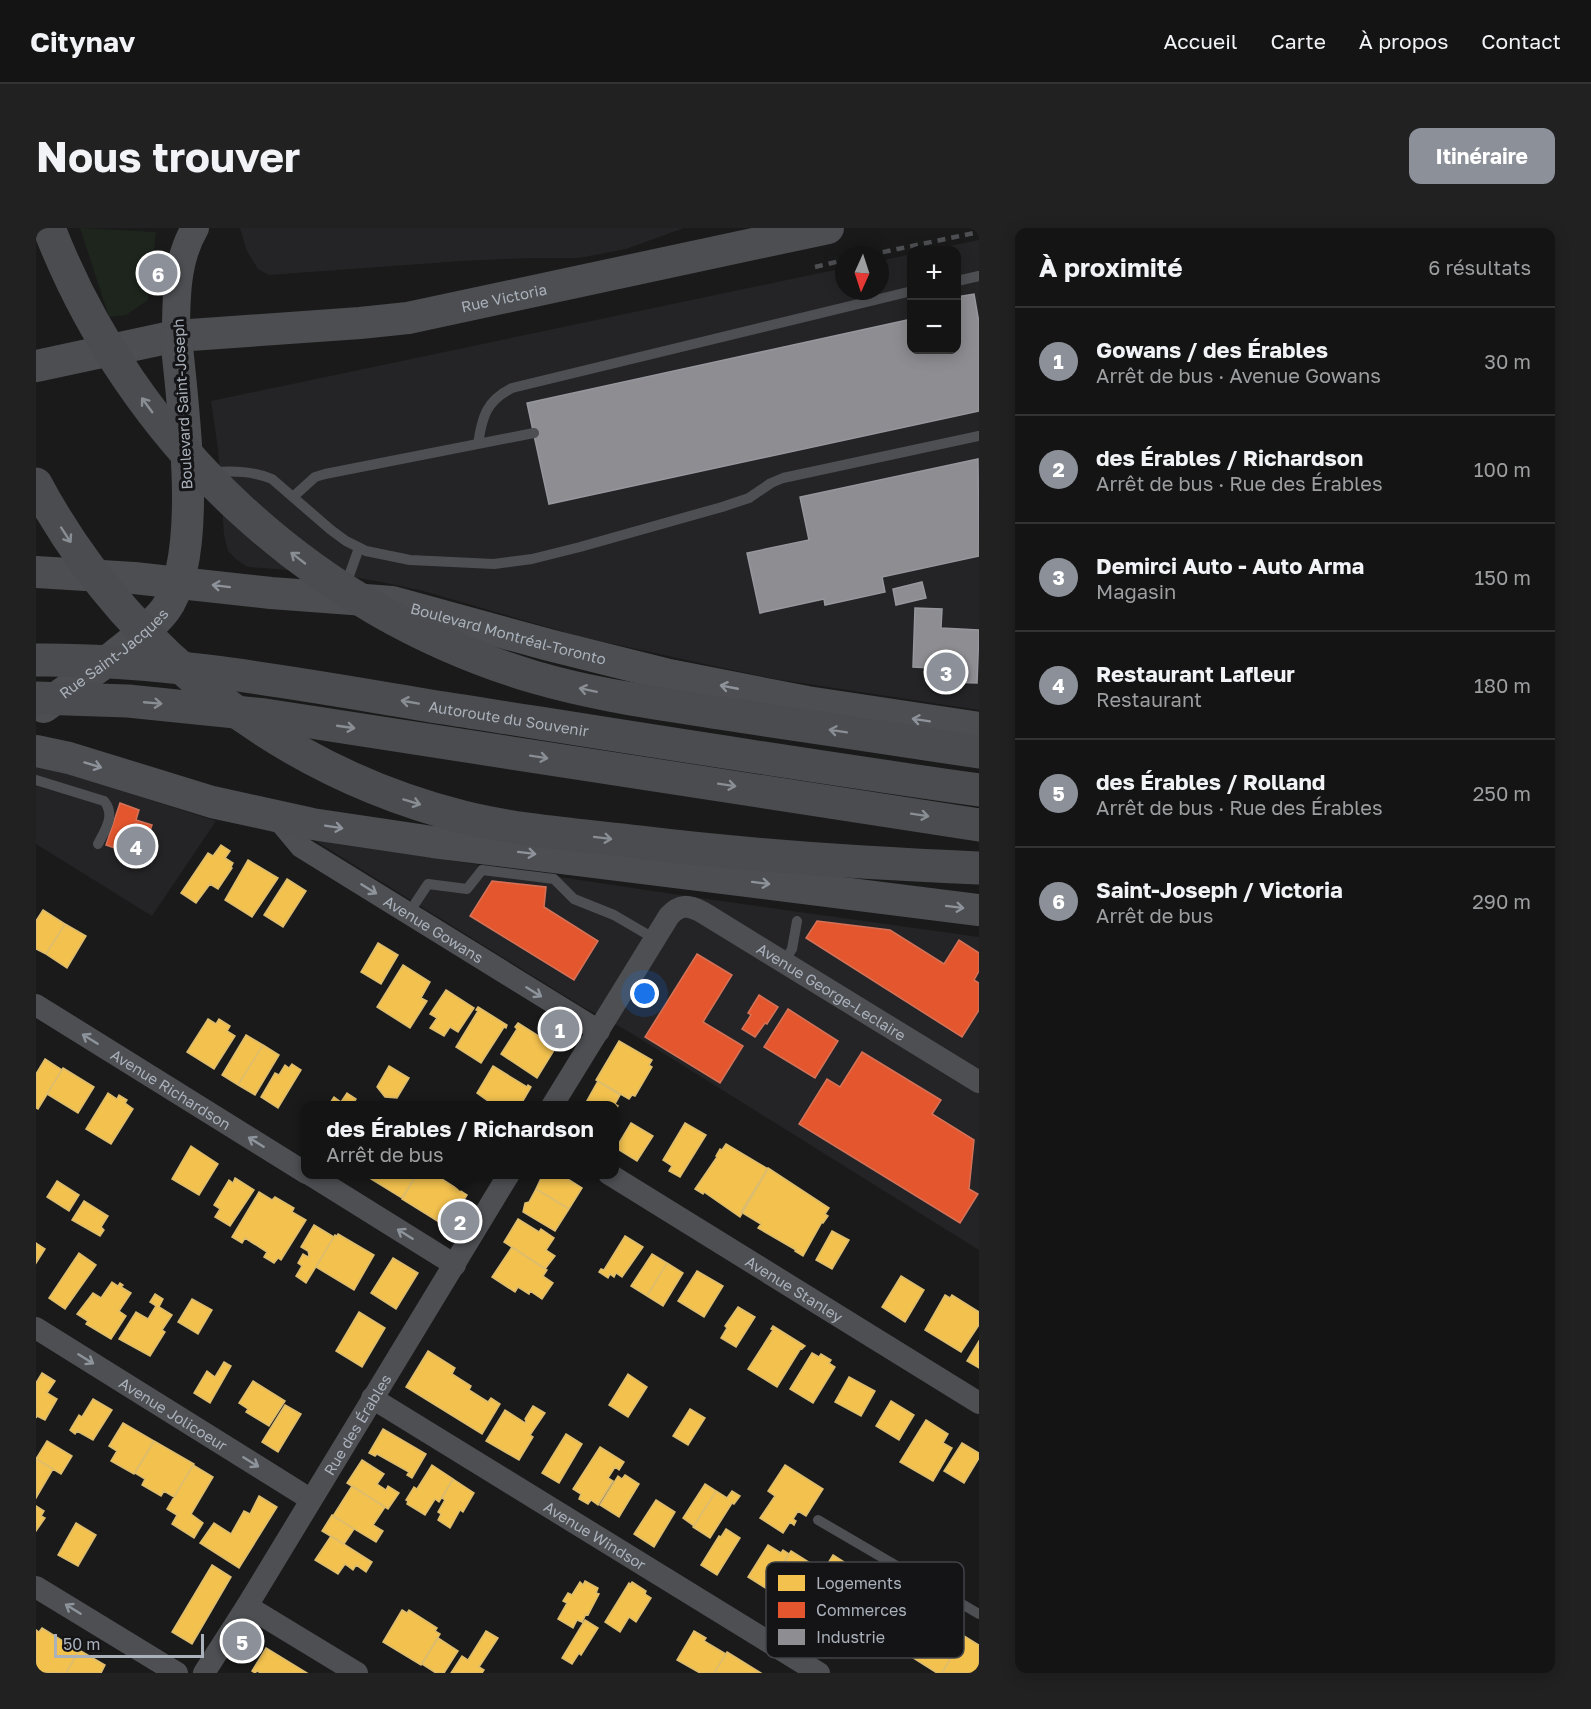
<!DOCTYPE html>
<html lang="fr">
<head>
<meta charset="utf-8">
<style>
	body { margin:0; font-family:"Golos Text",sans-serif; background:#212122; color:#f1f3f6 }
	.controls { position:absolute; right:18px; top:18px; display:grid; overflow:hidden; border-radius:12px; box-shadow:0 3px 15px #0003 }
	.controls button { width:54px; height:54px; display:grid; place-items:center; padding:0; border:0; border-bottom:2px solid #333334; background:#141414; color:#f1f3f6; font:30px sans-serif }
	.compass { position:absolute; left:799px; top:18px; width:54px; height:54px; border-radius:50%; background:#141414; box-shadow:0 3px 15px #0003; rotate:183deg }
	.scale { position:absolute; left:18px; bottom:15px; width:150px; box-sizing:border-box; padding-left:6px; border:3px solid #aab1bb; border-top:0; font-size:16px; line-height:21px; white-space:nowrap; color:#aab1bb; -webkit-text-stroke:4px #141416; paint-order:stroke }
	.you { position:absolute; left:609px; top:766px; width:21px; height:21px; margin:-15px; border:4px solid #fff; border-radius:50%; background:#1a73e8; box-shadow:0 0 0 9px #1a73e833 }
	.badge { display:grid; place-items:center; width:39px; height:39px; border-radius:50%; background:#8c9099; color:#fff; font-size:20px; font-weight:700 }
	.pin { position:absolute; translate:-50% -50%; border:3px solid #fff; box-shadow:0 2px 6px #0006 }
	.popup { position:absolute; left:265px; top:873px; width:318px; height:78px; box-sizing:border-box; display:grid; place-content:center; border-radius:12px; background:#141414; filter:drop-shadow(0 2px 4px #0005); font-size:20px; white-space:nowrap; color:#9d9ea0 }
	.popup b { font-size:22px; color:#f1f3f6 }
	.popup::after { content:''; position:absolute; left:50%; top:100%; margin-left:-12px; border:12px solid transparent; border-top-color:#141414 }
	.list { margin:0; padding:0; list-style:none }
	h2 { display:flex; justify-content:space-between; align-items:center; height:78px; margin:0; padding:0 24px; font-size:26px }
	h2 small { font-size:20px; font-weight:400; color:#9d9ea0 }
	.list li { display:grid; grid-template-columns:39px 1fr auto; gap:18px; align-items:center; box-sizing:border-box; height:108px; padding:0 24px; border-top:2px solid #333334 }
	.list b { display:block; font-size:22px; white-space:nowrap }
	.list p { margin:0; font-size:20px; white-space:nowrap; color:#9d9ea0 }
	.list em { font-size:20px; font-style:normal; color:#9d9ea0 }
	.map { position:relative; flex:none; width:943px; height:1445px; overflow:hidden; border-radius:12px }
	header { display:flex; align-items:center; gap:36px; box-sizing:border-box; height:84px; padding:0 30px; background:#141414; border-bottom:2px solid #333334 }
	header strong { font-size:28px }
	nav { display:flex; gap:33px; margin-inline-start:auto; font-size:21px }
	.intro { display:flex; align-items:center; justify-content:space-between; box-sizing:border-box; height:144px; padding:0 36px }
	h1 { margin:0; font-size:42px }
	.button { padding:15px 27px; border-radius:12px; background:#8c9099; color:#fff; font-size:21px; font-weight:700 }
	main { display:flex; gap:36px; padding:0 36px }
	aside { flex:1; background:#141414; border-radius:12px; box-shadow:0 3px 15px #0003 }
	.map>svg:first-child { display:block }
</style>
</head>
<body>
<header>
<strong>Citynav</strong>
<nav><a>Accueil</a><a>Carte</a><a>À propos</a><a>Contact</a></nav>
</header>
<div class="intro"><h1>Nous trouver</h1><a class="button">Itinéraire</a></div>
<main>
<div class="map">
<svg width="943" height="1445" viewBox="0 0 943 1445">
	<rect width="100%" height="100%" fill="#1a1a1a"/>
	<!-- built -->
	<path fill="#242426" d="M204,0H648L590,21L543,30H493L425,33L233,47L222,41L211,23Z
		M943,12V482L739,451L673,437L542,408L387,363L345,354L295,345L212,339L201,332L192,323L188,307L182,221L175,173L808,40V63H844V33L875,26L876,122H921V22H894Z
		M0,539L24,543L180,593L116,688L0,616Z
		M278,612L664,670L943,709V1022L590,802L547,779Z"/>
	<!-- green -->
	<path fill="#1d251d" d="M44,0L120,4L112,72L90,87L73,89Z"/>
	<!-- homes -->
	<path fill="#f2c14e" stroke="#dcbc6f" stroke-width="1.5" d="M185,617L194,623L189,630L197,635L195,639L196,640L182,661L174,656L160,675L145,665L172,625L177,628Z
		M212,632L242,650L216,689L189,672Z
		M251,651L270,663L247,699L228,687Z
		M7,682L29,696L10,726L0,721V693Z
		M29,696L50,708L31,740L10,726Z
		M342,715L362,727L345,756L325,744Z
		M367,737L394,754L385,770L391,773L374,800L341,779Z
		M410,762L438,780L422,804L414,799L408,808L394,800L401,790L394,786Z
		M442,779L471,797L470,800L468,799L445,835L420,819L442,783L440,782Z
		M172,791L180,796L183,791L194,798L191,803L199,808L178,841L151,824Z
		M482,795L520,819L501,850L465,826L481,801L479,799Z
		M210,807L227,817L202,857L186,847Z
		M583,813L616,832L613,837L616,839L599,868L596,867L593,871L560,852Z
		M227,817L243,827L219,867L202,857Z
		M9,831L26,842L2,881L0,880V846Z
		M256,836L265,842L242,880L225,869L239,845L243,847L249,837L253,840Z
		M353,838L373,850L361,870L349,869L341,859Z
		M457,838L491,859L492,857L495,859L484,878H459L441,865Z
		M27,840L58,859L42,885L11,866Z
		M562,853L584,867L579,876L582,878L578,883V878H548Z
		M72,865L81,871L83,867L91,872L89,875L97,881L75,916L50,901Z
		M311,865L320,871L316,878H292L298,869L305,874Z
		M595,895L617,908L601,933L580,920Z
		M649,895L670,907L644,949L633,943L636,938L627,932Z
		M690,916L732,941L704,989L668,964L667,966L659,961L681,929L680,928L684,921L686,922Z
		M155,918L182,936L163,967L136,951Z
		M732,940L793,980L789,986L792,988L787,995L786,994L767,1028L759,1023L760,1022L722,1000L725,996L705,984Z
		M337,946H381L366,970L335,951Z
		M381,946H398L431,967L411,999L366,971Z
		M507,946H524L546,960L533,981L500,961Z
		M199,950L218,962L194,998L179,989L184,981L178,977L193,952L197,955Z
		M21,953L43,967L33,983L11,969Z
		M500,961L533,981L519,1003L487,984L489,975L493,974Z
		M223,964L236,972L239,969L258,980L256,984L270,992L245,1032L242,1030L238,1035L228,1029L231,1024L209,1010L206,1015L196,1009Z
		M48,973L72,988L65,999L68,1002L64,1008L36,992Z
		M482,991L503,1004L505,1001L518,1010L510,1022L519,1028L509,1041L468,1014Z
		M278,997L298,1009L270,1055L260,1048L266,1038L262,1035L267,1026L272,1029L273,1027L272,1023L265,1019Z
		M796,1003L813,1012L796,1041L780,1032Z
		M302,1006L338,1027L318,1062L280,1039L299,1007L301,1008Z
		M589,1008L607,1019L586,1049L580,1045L578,1049L574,1046L572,1050L563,1044L565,1041L568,1042Z
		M0,1015L9,1021L0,1035Z
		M476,1019L511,1042L507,1048L517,1055L506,1071L494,1063L493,1066L482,1059L479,1064L456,1049Z
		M43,1025L60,1037L29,1081L13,1070Z
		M616,1026L631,1035L611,1068L595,1058Z
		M357,1030L382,1045L360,1081L335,1065Z
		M631,1035L647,1045L627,1078L611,1068Z
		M661,1043L687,1058L668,1089L642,1073Z
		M865,1048L888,1062L869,1094L846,1079Z
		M76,1054L82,1058L84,1055L87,1057L85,1059L95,1065L83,1083L90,1088L75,1111L50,1096L52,1093L41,1086L57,1065L65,1070Z
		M119,1066L127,1071L123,1079L136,1087L126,1102L129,1104L114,1128L83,1111L100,1084L112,1091L120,1078L114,1074Z
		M909,1067L914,1070L916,1067L943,1084V1097L925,1124L889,1102Z
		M156,1071L176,1082L162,1106L142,1094Z
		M702,1079L719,1089L700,1119L685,1110L691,1100L689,1098Z
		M323,1084L349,1100L326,1139L300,1123Z
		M737,1098L769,1118L766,1121L765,1120L741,1159L712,1141L737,1102L735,1101Z
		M943,1113V1140L931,1133Z
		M392,1123L419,1140L416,1146L435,1158L433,1162L452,1174L455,1170L464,1176L446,1206L370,1159Z
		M776,1125L783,1129L785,1126L795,1132L793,1135L799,1139L777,1175L754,1161Z
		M188,1134L195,1138L174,1175L158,1165L171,1143L179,1149Z
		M6,1145L19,1153L11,1165L21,1171L9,1192L1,1188L0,1190V1155Z
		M592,1146L611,1159L592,1189L573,1177Z
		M813,1149L839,1163L825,1188L799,1174Z
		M217,1153L249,1173L233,1198L210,1184L212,1181L203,1175Z
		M57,1171L76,1182L57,1212L41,1203L39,1206L34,1202L43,1187L46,1189Z
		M855,1173L878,1187L863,1212L840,1198Z
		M249,1177L265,1186L242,1224L226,1214Z
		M497,1178L509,1185L494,1207L497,1209L483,1232L450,1213L469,1182L489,1195L490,1193L489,1191Z
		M654,1181L669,1190L652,1217L637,1208Z
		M890,1192L912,1206L907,1215L916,1220L897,1253L864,1234Z
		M87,1195L118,1213L98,1246L75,1233L81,1223L73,1218Z
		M347,1201L390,1226L376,1250L371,1247L373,1244L341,1226L339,1228L333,1225Z
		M530,1206L546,1216L523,1255L506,1245Z
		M11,1213L36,1228L25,1246L0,1231Z
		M118,1213L158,1236L138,1269L128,1263L125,1268L106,1257L109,1251L99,1245Z
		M926,1215L943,1225V1230L928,1255L908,1243Z
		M564,1219L588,1234L583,1242L579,1239L572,1250L577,1253L562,1277L555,1272L552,1276L543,1271L545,1266L537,1261Z
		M0,1231L17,1241L0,1270Z
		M326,1232L348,1246L341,1256L350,1262L352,1258L363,1265L352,1281L311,1255Z
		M157,1237L177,1249L155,1286L167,1295L158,1310L136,1296L141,1287L131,1281Z
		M396,1237L417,1251L403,1274L399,1271L389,1287L371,1276L372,1273L370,1272L378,1259L381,1261Z
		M749,1237L787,1261L770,1288L762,1283L757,1291L760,1293L758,1297L754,1294L747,1305L724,1290L739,1268L732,1263Z
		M589,1247L603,1256L583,1289L564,1277L582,1248L586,1251Z
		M417,1251L438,1265L427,1284L424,1282L414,1300L402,1292L405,1286L402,1284L409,1272L406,1270Z
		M669,1256L680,1263L658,1298L647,1290Z
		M316,1258L349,1279L337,1297L347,1303L340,1314L297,1288Z
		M680,1263L691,1270L696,1263L704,1268L698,1276L696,1275L674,1310L657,1299Z
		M223,1268L241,1279L203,1340L164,1315L178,1295L195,1306L208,1283L214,1286Z
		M620,1272L639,1284L618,1319L598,1306Z
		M0,1278L8,1283L5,1288L9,1290L0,1303Z
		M296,1287L318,1301L308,1316L286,1303Z
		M40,1295L60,1307L42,1338L22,1327Z
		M690,1301L704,1310L681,1347L665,1337L683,1308L685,1309Z
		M295,1308L336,1334L330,1344L320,1337L317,1342L309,1336L302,1346L279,1332Z
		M732,1317L745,1325L747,1322L753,1326L731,1361L712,1349Z
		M755,1323L787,1343L764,1382L731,1361Z
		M797,1327L830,1348L806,1386L773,1366Z
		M176,1337L195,1349L156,1416L136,1404Z
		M830,1348L862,1368L839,1406L806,1386Z
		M549,1353L562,1360L560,1365L563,1366L552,1387L550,1386L546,1394L541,1392L537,1400L522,1391L531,1375L527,1373L532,1365L536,1367L544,1354L547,1357Z
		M596,1354L610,1363L609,1366L615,1370L600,1394L593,1389L584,1404L569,1394L593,1355L594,1357Z
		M862,1368L895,1388L871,1426L839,1406Z
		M366,1382L371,1385L373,1382L401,1400L399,1403L404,1406L385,1437L347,1414Z
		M895,1388L928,1408L906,1445H901L871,1426Z
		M549,1392L562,1400L545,1427L543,1425L536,1436L526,1430Z
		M6,1400L43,1423L30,1445L0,1444V1402L3,1404Z
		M450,1403L462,1410L443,1439L448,1442L446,1445H415L426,1428L432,1432Z
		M658,1403L670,1410L668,1413L690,1426L678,1445H664L641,1432Z
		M928,1408L943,1417V1445H906Z
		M402,1410L422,1423L408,1445H400L386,1436Z
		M230,1420L271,1445H225L221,1443L219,1445L216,1443Z
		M43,1422L69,1437L65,1445H30Z
		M691,1424L725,1445H678Z"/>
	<!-- shops -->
	<path fill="#e4572e" stroke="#d37258" stroke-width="1.5" d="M84,575L103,582L100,592L116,597L105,629L70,617Z
		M456,653L510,659L508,679L562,713L538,752L434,688Z
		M781,693L854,702L908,736L923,712L943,725V743L938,752L943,755V782L926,809L770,710Z
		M661,726L696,747L667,794L707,818L684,855L609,809Z
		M723,767L742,779L731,796L729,795L719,809L706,801L715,787L712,785Z
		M752,781L802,813L779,850L728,819Z
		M826,824L905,872L896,886L938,912L933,961L942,966L924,995L763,896L791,851L804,859Z"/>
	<!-- industry -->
	<path fill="#8d8d92" stroke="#96989e" stroke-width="1.5" d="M938,66L943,95V183L513,276L491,175L876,91V122H921V69Z
		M942,231L943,328L846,349L849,364L789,377L788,371L724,385L711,325L773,312L764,269Z
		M886,354L890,370L860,377L857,361Z
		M879,380L906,381L905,400L943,402L941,455L911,454L895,440L877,439Z"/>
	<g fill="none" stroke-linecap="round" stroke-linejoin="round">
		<!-- service -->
		<path stroke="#4d4f53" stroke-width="10" d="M921,53L943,48
			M442,216C446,189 450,173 476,160L876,63
			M178,244C198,243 217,243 236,251L295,302L310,313L330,323L374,332L458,336L496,331L544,319L686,279L713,270L735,255L747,250L943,208
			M257,269L279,249L289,246L498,205
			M310,356L323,320
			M0,552L68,573C80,587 69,602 62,616
			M372,686L392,656L431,661L446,642L518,651L538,671L578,687L619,711
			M748,734L756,721L761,693
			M782,1292L943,1386"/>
		<!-- minor -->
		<g stroke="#4d4f53" stroke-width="22">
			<path id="s1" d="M240,589L265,619L563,803"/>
			<path id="s2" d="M0,777L270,945"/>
			<path id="s3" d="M516,878L633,688C644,676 652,677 666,684L943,854"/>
			<path d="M273,946L419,1037"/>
			<path id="s4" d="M573,946L943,1175"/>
			<path id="s5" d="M0,1100L274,1271"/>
			<path id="s6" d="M336,1170L783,1445"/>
			<path d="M0,1359L141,1445"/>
			<path d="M211,1378L321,1445"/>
			<path id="s7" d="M168,1445L211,1378L473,946"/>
		</g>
		<!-- tertiary -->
		<path stroke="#4d4f53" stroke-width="28" d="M140,108C140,72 140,32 159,0"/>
		<!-- secondary -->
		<g stroke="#4c4e51" stroke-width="32">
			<path id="s8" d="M0,138L140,108L324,95L372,90L792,0"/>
			<path id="s9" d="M0,344L98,350L235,365L356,374L513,417L633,447L771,474L943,500"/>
			<path id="s10" d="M8,479C31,462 54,445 78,428C95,414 115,400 129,382C169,328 146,175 140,108"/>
			<path d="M0,523L33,530L176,574L276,596L397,614L943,682"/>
		</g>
		<!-- motorway -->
		<g stroke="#4b4c4f" stroke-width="33">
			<path d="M13,0C96,215 278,384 498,449C559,467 621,475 683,485C770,498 856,511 943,524"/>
			<path d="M0,256C89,422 245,543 427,589C484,603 544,607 603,614C716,628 829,635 943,640"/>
			<path id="s11" d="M0,432C138,431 272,458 408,480C586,508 765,537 943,562"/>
			<path d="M0,470L92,473L229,487L943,597"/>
		</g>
		<!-- rail -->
		<path stroke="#4d4f52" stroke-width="4.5" stroke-dasharray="8 6" stroke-linecap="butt" d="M833,27L943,4
			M779,39L808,32"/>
	</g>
	<!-- one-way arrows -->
	<defs><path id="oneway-shaft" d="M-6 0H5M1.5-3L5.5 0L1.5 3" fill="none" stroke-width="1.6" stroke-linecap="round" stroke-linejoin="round" transform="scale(1.5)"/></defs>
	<g stroke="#898e95">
		<use href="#oneway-shaft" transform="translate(111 177) rotate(-126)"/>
		<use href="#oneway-shaft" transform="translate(30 307) rotate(57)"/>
		<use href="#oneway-shaft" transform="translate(262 330) rotate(-142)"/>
		<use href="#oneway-shaft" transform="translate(552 462) rotate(-168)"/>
		<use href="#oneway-shaft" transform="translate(374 474) rotate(-170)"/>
		<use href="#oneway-shaft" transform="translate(117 475) rotate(5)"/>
		<use href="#oneway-shaft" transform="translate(310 499) rotate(8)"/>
		<use href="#oneway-shaft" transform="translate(802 503) rotate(-171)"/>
		<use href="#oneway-shaft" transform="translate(503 529) rotate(9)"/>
		<use href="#oneway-shaft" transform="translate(691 557) rotate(9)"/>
		<use href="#oneway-shaft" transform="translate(376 574) rotate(17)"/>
		<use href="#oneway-shaft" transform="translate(884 587) rotate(9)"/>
		<use href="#oneway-shaft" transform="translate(567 610) rotate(7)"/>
	</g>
	<g stroke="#8e939b">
		<use href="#oneway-shaft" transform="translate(185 358) rotate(-173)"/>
		<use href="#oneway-shaft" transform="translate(693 459) rotate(-169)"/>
		<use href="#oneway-shaft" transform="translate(885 492) rotate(-171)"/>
		<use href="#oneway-shaft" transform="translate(57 537) rotate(17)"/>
		<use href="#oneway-shaft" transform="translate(298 599) rotate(9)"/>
		<use href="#oneway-shaft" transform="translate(491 625) rotate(7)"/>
		<use href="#oneway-shaft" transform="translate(725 655) rotate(7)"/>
		<use href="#oneway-shaft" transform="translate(919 679) rotate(7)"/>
	</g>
	<g stroke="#8e949c">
		<use href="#oneway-shaft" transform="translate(333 661) rotate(32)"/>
		<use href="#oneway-shaft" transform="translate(498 764) rotate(32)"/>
		<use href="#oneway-shaft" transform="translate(54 811) rotate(-148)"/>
		<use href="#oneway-shaft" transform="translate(220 914) rotate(-148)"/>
		<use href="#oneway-shaft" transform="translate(369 1006) rotate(-148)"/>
		<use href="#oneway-shaft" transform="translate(50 1131) rotate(32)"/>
		<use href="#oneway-shaft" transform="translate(215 1234) rotate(32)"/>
		<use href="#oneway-shaft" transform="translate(37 1381) rotate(-148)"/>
	</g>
	<g text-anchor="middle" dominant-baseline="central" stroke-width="6" stroke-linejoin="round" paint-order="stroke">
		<!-- street labels -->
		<g font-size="15" fill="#aab1bb" stroke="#141416">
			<text stroke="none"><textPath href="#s8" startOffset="474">Rue Victoria</textPath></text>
			<text transform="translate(146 176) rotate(-93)">Boulevard Saint-Joseph</text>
			<text stroke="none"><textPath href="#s9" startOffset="478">Boulevard Montréal-Toronto</textPath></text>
			<text stroke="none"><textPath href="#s10" startOffset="88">Rue Saint-Jacques</textPath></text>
			<text stroke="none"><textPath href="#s11" startOffset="477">Autoroute du Souvenir</textPath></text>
			<text stroke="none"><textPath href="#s1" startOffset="195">Avenue Gowans</textPath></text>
			<text stroke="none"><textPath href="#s3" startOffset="412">Avenue George-Leclaire</textPath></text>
			<text stroke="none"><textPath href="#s2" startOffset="159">Avenue Richardson</textPath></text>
			<text stroke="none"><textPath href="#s4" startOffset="218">Avenue Stanley</textPath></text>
			<text stroke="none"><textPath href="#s5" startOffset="162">Avenue Jolicoeur</textPath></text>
			<text stroke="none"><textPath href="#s7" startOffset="292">Rue des Érables</textPath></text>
			<text stroke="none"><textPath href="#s6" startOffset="262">Avenue Windsor</textPath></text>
		</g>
	</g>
	<!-- legend -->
	<rect x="730" y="1334" width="198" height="96" rx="9" fill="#141416" stroke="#414348" stroke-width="1.5"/>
	<rect x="742" y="1347" width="27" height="16" fill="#f2c14e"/>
	<rect x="742" y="1374" width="27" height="16" fill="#e4572e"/>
	<rect x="742" y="1401" width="27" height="16" fill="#8d8d92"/>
	<g font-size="16" fill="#aab1bb">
		<text x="780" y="1361">Logements</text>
		<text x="780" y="1388">Commerces</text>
		<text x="780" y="1415">Industrie</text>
	</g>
</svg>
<div class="controls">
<button>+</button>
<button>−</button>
</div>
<svg class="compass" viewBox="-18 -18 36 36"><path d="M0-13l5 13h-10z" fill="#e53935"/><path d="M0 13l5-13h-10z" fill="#9d9ea0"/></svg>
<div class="scale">50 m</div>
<div class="you"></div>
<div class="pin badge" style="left:524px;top:801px">1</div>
<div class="pin badge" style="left:424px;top:993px">2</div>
<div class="popup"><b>des Érables / Richardson</b>Arrêt de bus</div>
<div class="pin badge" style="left:910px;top:444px">3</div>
<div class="pin badge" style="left:100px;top:618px">4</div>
<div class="pin badge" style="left:206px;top:1413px">5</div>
<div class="pin badge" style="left:122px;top:45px">6</div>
</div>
<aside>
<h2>À proximité<small>6 résultats</small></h2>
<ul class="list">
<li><span class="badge">1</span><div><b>Gowans / des Érables</b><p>Arrêt de bus · Avenue Gowans</p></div><em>30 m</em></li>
<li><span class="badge">2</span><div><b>des Érables / Richardson</b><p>Arrêt de bus · Rue des Érables</p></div><em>100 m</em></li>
<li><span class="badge">3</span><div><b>Demirci Auto - Auto Arma</b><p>Magasin</p></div><em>150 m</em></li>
<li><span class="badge">4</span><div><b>Restaurant Lafleur</b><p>Restaurant</p></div><em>180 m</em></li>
<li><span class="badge">5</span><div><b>des Érables / Rolland</b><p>Arrêt de bus · Rue des Érables</p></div><em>250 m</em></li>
<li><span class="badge">6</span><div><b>Saint-Joseph / Victoria</b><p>Arrêt de bus</p></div><em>290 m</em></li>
</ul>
</aside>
</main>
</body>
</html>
